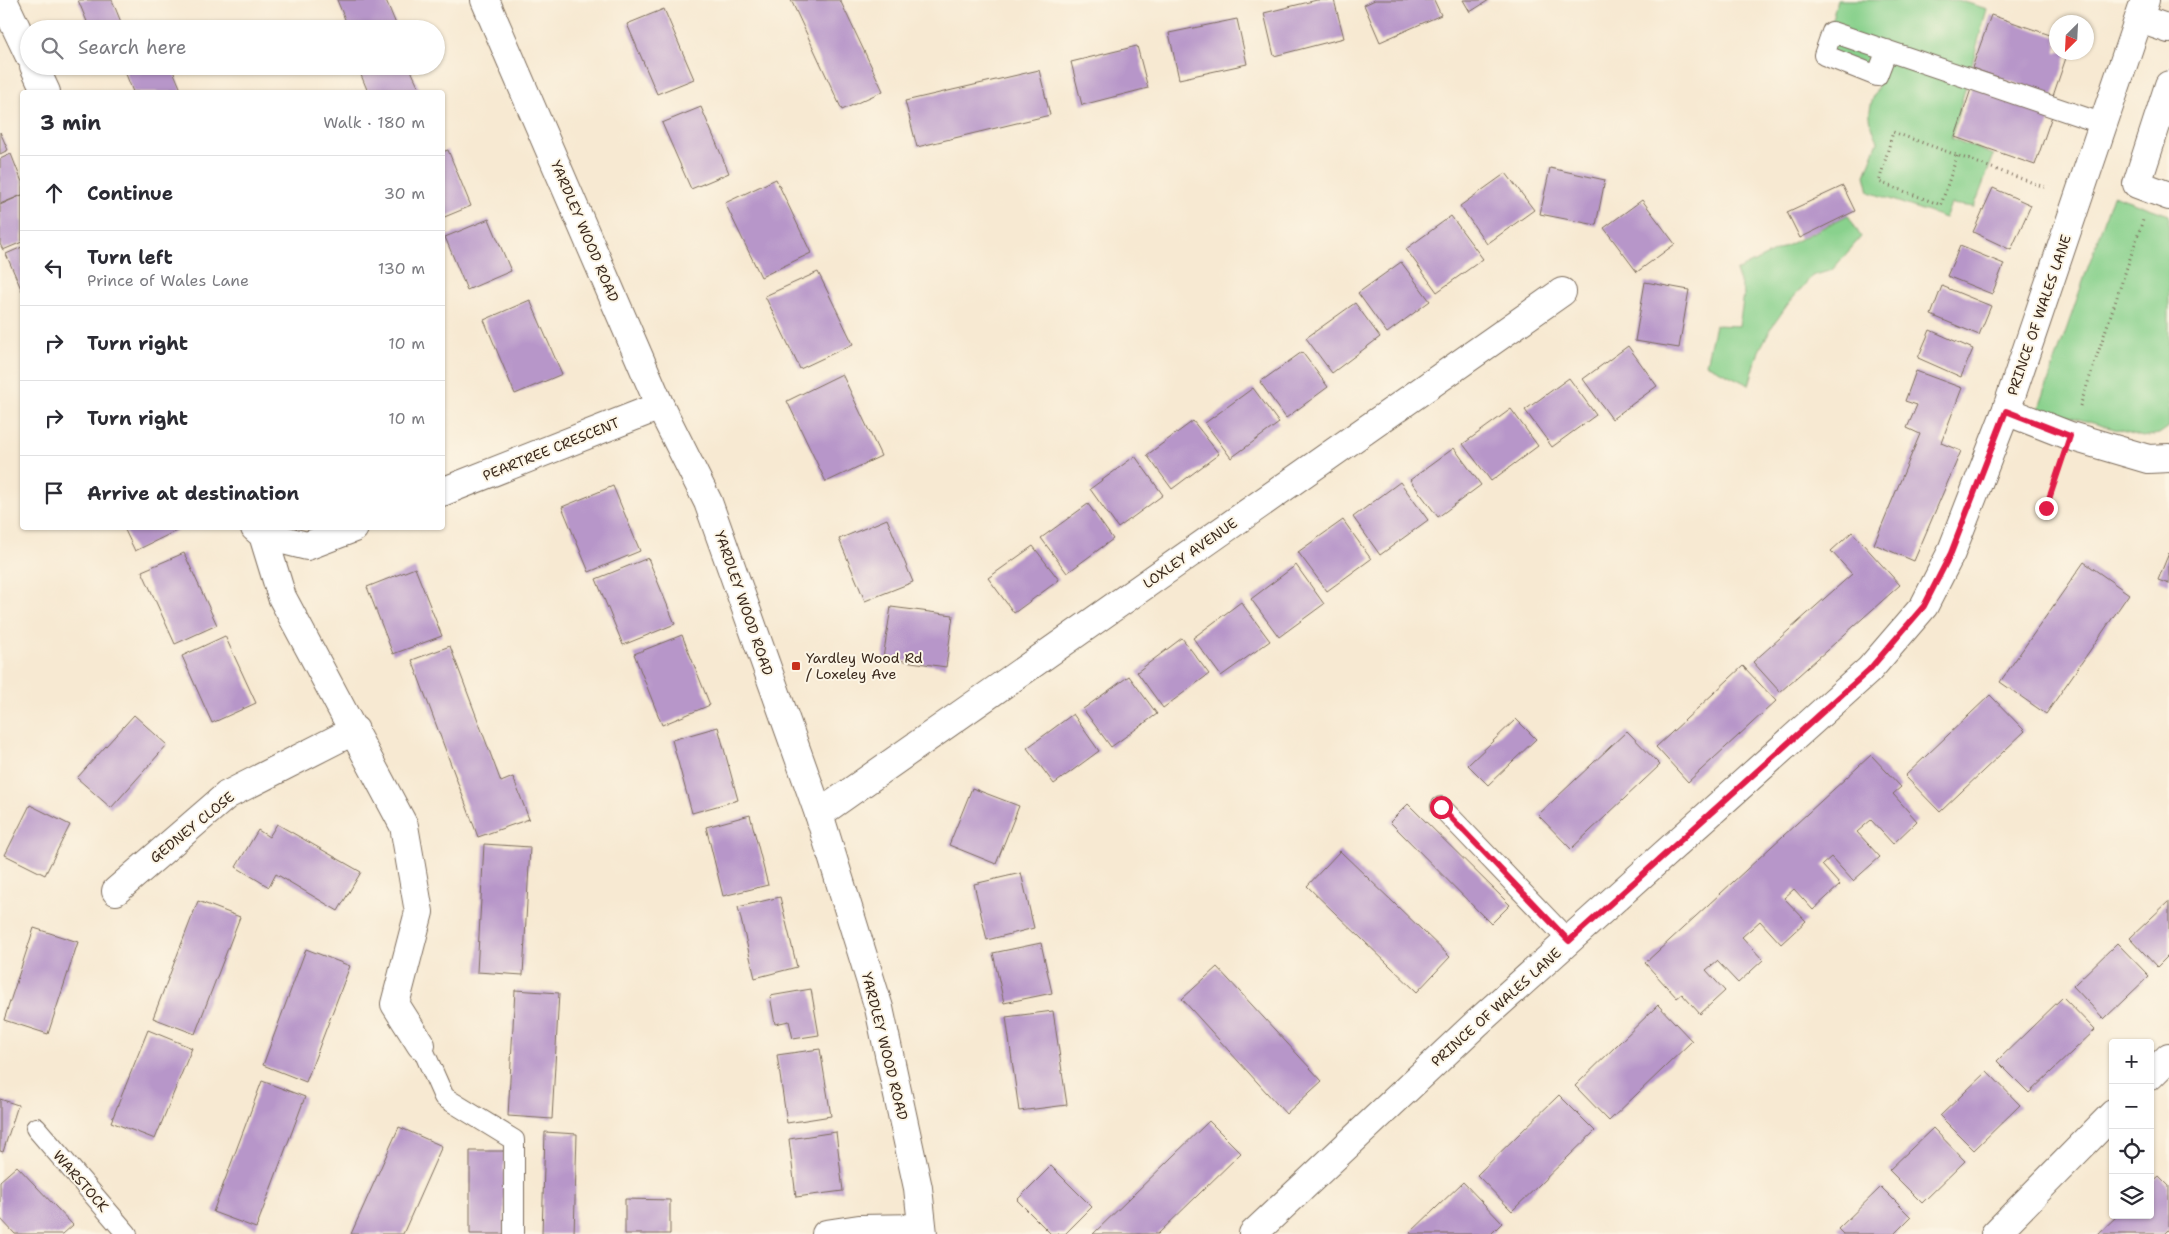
<!DOCTYPE html>
<html lang="en">
<head>
<meta charset="utf-8">
<style>
	body { margin:0; font-family:"Shantell Sans",sans-serif; background:#f7f7f7; color:#2b2b33 }
	.controls { position:absolute; right:15px; bottom:15px; display:grid; overflow:hidden; border-radius:5px; box-shadow:0 1px 4px #0004 }
	.controls button { width:45px; height:45px; display:grid; place-items:center; padding:0; border:0; border-bottom:1px solid #e1e1e2; background:#fff; color:#2b2b33; font:25px sans-serif }
	.compass { position:absolute; left:2049px; top:15px; width:45px; height:45px; border-radius:50%; background:#fff; box-shadow:0 1px 4px #0004; rotate:204deg }
	.stop { position:absolute; width:15px; height:15px; margin:-11px; border:4px solid #e11d48; border-radius:50%; background:#fff }
	.stop.end { background:#e11d48; border-color:#fff; box-shadow:0 1px 5px #0008 }
	.list { margin:0; padding:0; list-style:none }
	h2 { display:flex; justify-content:space-between; align-items:center; height:65px; margin:0; padding:0 20px; font-size:21px }
	h2 small { font-size:16px; font-weight:400; color:#7c7c81 }
	.list li { display:grid; grid-template-columns:32px 1fr auto; gap:15px; align-items:center; box-sizing:border-box; height:75px; padding:0 20px; border-top:1px solid #e1e1e2 }
	.list b { display:block; font-size:19px; white-space:nowrap }
	.list p { margin:0; font-size:16px; white-space:nowrap; color:#7c7c81 }
	.list em { font-size:16px; font-style:normal; color:#7c7c81 }
	.icon { flex:none; width:28px; height:28px; fill:none; stroke:currentColor; stroke-width:2; stroke-linecap:round; stroke-linejoin:round }
	.map { position:relative; flex:none; width:2169px; height:1234px; overflow:hidden }
	.search { position:absolute; background:#fff; box-shadow:0 1px 4px #0004; left:20px; top:20px; width:425px; height:55px; display:flex; align-items:center; gap:12px; box-sizing:border-box; padding:0 18px; border-radius:28px; color:#7c7c81; font-size:19px }
	.panel { position:absolute; background:#fff; box-shadow:0 1px 4px #0004; left:20px; top:90px; width:425px; height:440px; border-radius:5px }
	.map>svg:first-child { display:block }
</style>
</head>
<body>
<div class="map">
<svg width="2169" height="1234" viewBox="0 0 2169 1234">
	<rect width="100%" height="100%" fill="#fcf5e5"/>
	<filter id="ink" filterUnits="userSpaceOnUse"><feTurbulence type="fractalNoise" baseFrequency=".02" numOctaves="2"/><feDisplacementMap in="SourceGraphic" scale="10" xChannelSelector="R" yChannelSelector="G"/><feConvolveMatrix kernelMatrix="1 2 1 2 8 2 1 2 1" color-interpolation-filters="sRGB"/></filter>
	<filter id="wash" filterUnits="userSpaceOnUse"><feTurbulence type="fractalNoise" baseFrequency=".0096" numOctaves="4" result="noise"/><feDisplacementMap in="SourceGraphic" scale="20" xChannelSelector="R" yChannelSelector="G"/><feGaussianBlur stdDeviation="1.12" result="paint"/><feColorMatrix in="noise" values="0 0 0 0 0 0 0 0 0 0 0 0 0 0 0 0 0 1.4 0 .05"/><feComposite in="paint" operator="in"/></filter>
	<g filter="url(#wash)">
		<rect width="100%" height="100%" fill="#f7e9d2"/>
		<!-- green -->
		<path fill="#89d18d" stroke="#627e56" d="M1837,0H1958L1987,9C1975,52 1964,95 1951,138L1994,155L1974,207L1951,204L1945,218L1869,192L1865,175L1878,141C1864,111 1870,107 1881,78L1822,57Z
			M2113,195L2169,215V427L2159,434L2143,437L2039,408Z
			M1848,215L1861,237L1832,270L1812,276L1788,304L1771,328L1759,351L1749,385L1706,364L1715,325L1739,326L1744,294L1736,271Z"/>
		<g id="blocks">
			<!-- building -->
			<path fill="#b796c9" d="M78,0H112L123,27L90,29Z
				M337,0H386L398,29H349Z
				M791,0H840L883,91L842,110Z
				M1317,0H1334L1344,38L1274,56L1264,13Z
				M1375,0H1434L1441,15L1380,42L1364,5Z
				M1463,0H1489L1470,12Z
				M664,9L694,79L657,94L627,24Z
				M1991,15L2056,37V52H2068L2053,96L1972,68Z
				M1237,19L1247,64L1179,79L1169,33Z
				M1137,46L1148,88L1082,105L1071,62Z
				M132,66H171L182,92H133L124,69Z
				M382,66H409L421,92H368L361,75Z
				M1039,70L1050,115L917,147L905,101Z
				M1972,86L2053,113L2035,165L1955,137Z
				M701,107L729,173L691,189L662,123Z
				M0,132L8,150L0,154Z
				M448,150L471,206L442,218V152Z
				M11,154L22,182V195L0,204V159Z
				M1550,168L1605,180L1596,225L1540,214Z
				M1506,173L1534,210L1487,244L1460,206Z
				M776,179L811,253L761,277L725,203Z
				M1843,186L1855,211L1800,238L1787,212Z
				M1993,188L2031,205L2011,250L1973,232Z
				M22,195V242L3,250L0,244V205Z
				M1642,200L1675,244L1637,272L1604,228Z
				M1451,216L1483,259L1437,292L1406,249Z
				M489,219L511,271L467,290L445,237Z
				M1960,246L2004,264L1992,294L1947,276Z
				M22,247V291L6,254Z
				M1401,262L1430,301L1387,333L1358,293Z
				M818,272L853,344L800,369L765,296Z
				M1645,282L1689,290L1679,348L1635,341Z
				M1942,286L1991,306L1979,335L1931,315Z
				M530,300L562,374L515,394L484,320Z
				M1355,303L1380,337L1332,373L1306,338Z
				M1930,330L1973,349L1961,377L1918,358Z
				M1628,346L1657,386L1612,419L1583,379Z
				M1302,352L1328,387L1286,418L1260,382Z
				M1916,371L1962,388L1941,443L1961,451L1914,561L1874,544L1920,434L1907,428L1917,405L1905,401Z
				M842,374L881,456L826,482L787,401Z
				M1569,378L1596,415L1552,447L1525,410Z
				M1253,388L1279,423L1231,458L1205,423Z
				M1511,409L1538,446L1491,481L1463,444Z
				M1193,421L1219,454L1172,489L1147,455Z
				M1454,448L1481,485L1438,517L1410,480Z
				M1135,456L1163,495L1118,528L1090,489Z
				M1400,482L1428,520L1380,555L1353,517Z
				M613,486L640,551L589,572L562,507Z
				M1088,504L1113,539L1067,573L1041,538Z
				M887,519L913,582L865,601L839,539Z
				M1343,520L1371,559L1327,591L1298,552Z
				M124,528H176L178,530L135,551Z
				M1852,532L1900,585L1780,692L1753,662L1852,574L1831,551Z
				M1033,546L1059,580L1014,613L988,578Z
				M184,553L217,625L175,644L142,571Z
				M2169,553V584L2158,580Z
				M648,558L675,624L623,645L596,579Z
				M2084,562L2129,594L2046,714L2000,682Z
				M1296,565L1324,604L1279,637L1251,599Z
				M415,568L442,636L393,654L367,587Z
				M1241,602L1270,641L1221,676L1193,638Z
				M891,607L953,615L946,667L883,658Z
				M682,635L710,705L662,725L634,654Z
				M225,636L256,703L212,723L182,656Z
				M1182,638L1209,674L1163,708L1137,672Z
				M450,646L501,782L513,777L529,819L478,837L412,660Z
				M1743,666L1776,701L1688,782L1656,747Z
				M1129,676L1157,714L1111,747L1083,709Z
				M1990,695L2025,731L1940,812L1905,776Z
				M1073,714L1099,751L1054,784L1027,748Z
				M134,715L167,745L111,808L77,778Z
				M1516,719L1536,739L1488,785L1468,765Z
				M718,727L738,800L692,813L672,740Z
				M1627,731L1660,765L1571,849L1538,815Z
				M1871,755L1901,787L1893,794L1917,821L1893,844L1871,820L1857,832L1880,857L1853,881L1831,857L1822,865L1840,885L1813,910L1794,889L1784,898L1806,921L1781,944L1760,921L1742,937L1763,960L1738,983L1717,961L1706,970L1725,991L1700,1014L1682,994L1677,998L1645,963Z
				M972,788L1019,806L996,864L949,845Z
				M1408,804L1510,905L1491,924L1390,822Z
				M30,805L70,825L45,875L5,855Z
				M750,815L768,885L723,896L706,827Z
				M277,824L361,872L338,911L276,874L269,887L236,867L258,830L269,837Z
				M484,844L530,847L523,975L477,972Z
				M1340,851L1450,957L1417,992L1307,886Z
				M1021,873L1034,928L987,940L974,884Z
				M780,897L797,967L755,978L738,907Z
				M198,901L240,917L195,1034L153,1018Z
				M2169,901V955L2157,967L2130,938Z
				M34,928L78,942L48,1034L4,1020Z
				M1041,943L1052,993L1004,1003L993,953Z
				M2117,943L2149,976L2104,1019L2073,986Z
				M306,949L350,966L306,1082L263,1065Z
				M1217,967L1322,1081L1286,1114L1182,999Z
				M811,989L819,1035L793,1039L789,1021L775,1024L770,996Z
				M515,990L559,993L552,1119L508,1116Z
				M2063,997L2095,1030L2029,1093L1997,1061Z
				M1658,1005L1692,1041L1609,1121L1575,1086Z
				M1053,1011L1067,1105L1019,1111L1006,1017Z
				M148,1030L192,1048L155,1139L111,1122Z
				M820,1049L831,1116L787,1123L777,1055Z
				M1987,1071L2020,1105L1974,1150L1940,1116Z
				M262,1081L305,1097L256,1228L213,1212Z
				M1559,1095L1595,1131L1512,1211L1477,1175Z
				M0,1099L18,1105L3,1152L0,1151Z
				M1209,1121L1241,1153L1158,1234H1093Z
				M399,1127L442,1146L403,1234H351Z
				M1933,1128L1965,1161L1922,1203L1889,1170Z
				M545,1132L577,1134L574,1234H542Z
				M836,1132L843,1191L796,1197L789,1139Z
				M470,1151H504V1234H470Z
				M17,1166L73,1225L63,1234H15L0,1218V1181Z
				M1051,1166L1092,1207L1065,1234H1051L1017,1200Z
				M2159,1176L2169,1186V1229L2164,1234H2098L2118,1215H2150V1184Z
				M1463,1182L1502,1223L1491,1234H1409Z
				M1881,1187L1911,1217L1894,1234H1843L1838,1229Z
				M625,1199L670,1200V1234H625Z"/>
		</g>
	</g>
	<g filter="url(#ink)">
		<use href="#blocks" fill-opacity="0" stroke="#7d6d5d" stroke-width="1"/>
		<g fill="none" stroke-linecap="round" stroke-linejoin="round">
			<defs>
				<path id="service" d="M1887,50L1877,76L1824,55L1832,32L2089,119L2104,124
					M1441,807L1569,941
					M421,1045L444,1097L514,1140V1234
					M36,1128L127,1234"/>
				<path id="minor" d="M3,0L29,55
					M2140,19L2169,29
					M34,66L46,92
					M2169,85L2137,184L2169,196
					M2006,411L2070,436L2148,459L2169,458
					M442,492L660,406
					M255,528L263,535L282,597L404,826L419,912L395,1004L421,1045
					M263,535L307,546L354,528
					M819,814L1562,292
					M116,891L227,795L355,730
					M2150,1076L2169,1057
					M826,1234L859,1229L922,1228
					M1253,1234L1477,1023L1869,670L1924,606L1951,553L2006,411L2145,0
					M1995,1234L2113,1114"/>
				<path id="tertiary" d="M485,0L660,406L708,502L819,814L879,1008L918,1188L923,1234"/>
			</defs>
			<!-- service casing -->
			<use href="#service" stroke="#7d6d5d" stroke-width="22"/>
			<!-- minor casing -->
			<use href="#minor" stroke="#7d6d5d" stroke-width="30"/>
			<!-- tertiary casing -->
			<use href="#tertiary" stroke="#7d6d5d" stroke-width="30"/>
			<!-- path -->
			<path stroke="#7d6d5d" stroke-width="3" stroke-dasharray="1 4" stroke-linecap="butt" d="M1957,156L1941,205L1879,182L1893,132L2047,188
				M2080,406L2143,220
				M2046,508L2060,467"/>
			<!-- service -->
			<use href="#service" stroke="#fff" stroke-width="20"/>
			<!-- minor -->
			<use href="#minor" stroke="#fff" stroke-width="28"/>
			<!-- tertiary -->
			<use href="#tertiary" stroke="#fff" stroke-width="28"/>
		</g>
	</g>
	<g fill="none" stroke-linecap="round" stroke-linejoin="round" filter="url(#ink)">
		<!-- route -->
		<path stroke="#e11d48" stroke-width="6" d="M1441,807L1569,941L1869,670L1924,606L1951,553L2006,411L2070,436L2046,508"/>
	</g>
	<!-- markers -->
	<rect fill="#c8321e" stroke="#fcf5e5" stroke-width="2" x="791" y="661" width="10" height="10" rx="2.5"/>
	<g text-anchor="middle" dominant-baseline="central" stroke-width="4" stroke-linejoin="round" paint-order="stroke">
		<!-- street labels -->
		<g font-size="14" fill="#3b2a1e" stroke="#fcf5e5">
			<text transform="translate(585 231) rotate(67)">YARDLEY WOOD ROAD</text>
			<text transform="translate(2039 315) rotate(-71)">PRINCE OF WALES LANE</text>
			<text transform="translate(551 449) rotate(-22)">PEARTREE CRESCENT</text>
			<text transform="translate(1190 553) rotate(-35)">LOXLEY AVENUE</text>
			<text transform="translate(744 603) rotate(71)">YARDLEY WOOD ROAD</text>
			<text transform="translate(192 827) rotate(-39)">GEDNEY CLOSE</text>
			<text transform="translate(1496 1007) rotate(-42)">PRINCE OF WALES LANE</text>
			<text transform="translate(885 1046) rotate(76)">YARDLEY WOOD ROAD</text>
			<text transform="translate(81 1181) rotate(49)">WARSTOCK</text>
		</g>
		<!-- poi labels -->
		<g font-size="14" fill="#3b2a1e" stroke="#fcf5e5" text-anchor="start">
			<text x="806" y="658">Yardley Wood Rd<tspan x="806" dy="16">/ Loxeley Ave</tspan></text>
		</g>
	</g>
</svg>
<div class="controls">
<button>+</button>
<button>−</button>
<button><svg class="icon" aria-label="locate" viewBox="0 0 24 24"><circle cx="12" cy="12" r="6"/><path d="M12 2v4M12 18v4M2 12h4M18 12h4"/></svg></button>
<button><svg class="icon" aria-label="layers" viewBox="0 0 24 24"><path d="M12 4l9 5-9 5-9-5zM3 14l9 5 9-5"/></svg></button>
</div>
<svg class="compass" viewBox="-18 -18 36 36"><path d="M0-13l5 13h-10z" fill="#e53935"/><path d="M0 13l5-13h-10z" fill="#7c7c81"/></svg>
<div class="stop" style="left:1441px;top:807px"></div>
<div class="stop end" style="left:2046px;top:508px"></div>
<div class="search"><svg class="icon" aria-label="search" viewBox="0 0 24 24"><circle cx="10" cy="10" r="6"/><path d="M15 15l6 6"/></svg>Search here</div>
<section class="panel">
<h2>3 min<small>Walk · 180 m</small></h2>
<ul class="list">
<li><svg class="icon" aria-label="ahead" viewBox="0 0 24 24"><path d="M12 20V5M6 11l6-6 6 6"/></svg><div><b>Continue</b></div><em>30 m</em></li>
<li><svg class="icon" aria-label="left" viewBox="0 0 24 24"><path d="M17 20v-9H6M10 6l-5 5 5 5"/></svg><div><b>Turn left</b><p>Prince of Wales Lane</p></div><em>130 m</em></li>
<li><svg class="icon" aria-label="right" viewBox="0 0 24 24"><path d="M7 20v-9h11M14 6l5 5-5 5"/></svg><div><b>Turn right</b></div><em>10 m</em></li>
<li><svg class="icon" aria-label="right" viewBox="0 0 24 24"><path d="M7 20v-9h11M14 6l5 5-5 5"/></svg><div><b>Turn right</b></div><em>10 m</em></li>
<li><svg class="icon" aria-label="arrive" viewBox="0 0 24 24"><path d="M6 21V4h12l-3 4 3 4H6"/></svg><div><b>Arrive at destination</b></div></li>
</ul>
</section>
</div>
</body>
</html>
